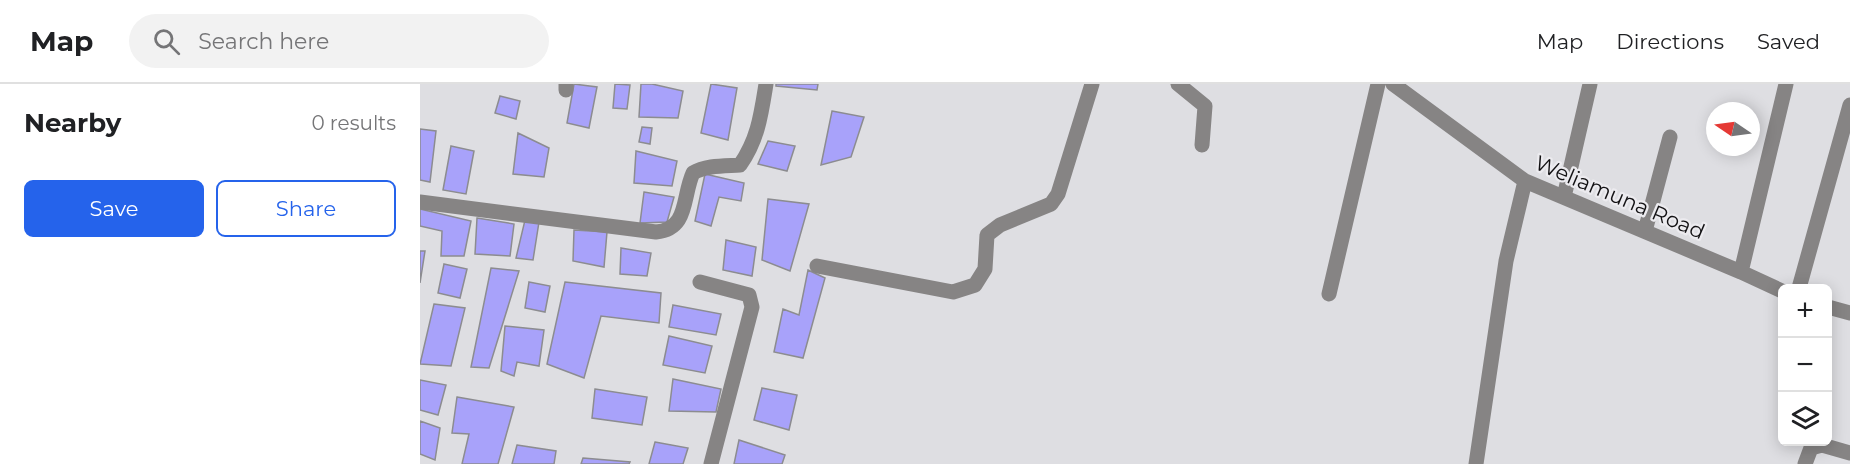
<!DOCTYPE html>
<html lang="en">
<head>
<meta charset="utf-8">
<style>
	body { margin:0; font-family:Montserrat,sans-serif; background:#f2f2f2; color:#202124 }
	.controls { position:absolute; right:18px; bottom:18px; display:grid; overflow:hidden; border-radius:9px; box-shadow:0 3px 15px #0003 }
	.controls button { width:54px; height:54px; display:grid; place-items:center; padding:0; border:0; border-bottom:2px solid #e0e0e0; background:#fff; color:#202124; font:30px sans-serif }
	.compass { position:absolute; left:1286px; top:18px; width:54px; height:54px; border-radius:50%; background:#fff; box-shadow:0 3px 15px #0003; rotate:283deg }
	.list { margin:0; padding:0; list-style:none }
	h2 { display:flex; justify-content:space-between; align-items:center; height:78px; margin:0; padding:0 24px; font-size:26px }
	h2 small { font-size:20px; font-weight:400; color:#757577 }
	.actions { display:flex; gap:12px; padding:18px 24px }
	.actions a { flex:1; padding:14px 0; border:2px solid #2563eb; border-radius:9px; text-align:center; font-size:21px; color:#2563eb }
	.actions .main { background:#2563eb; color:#fff }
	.icon { flex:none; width:33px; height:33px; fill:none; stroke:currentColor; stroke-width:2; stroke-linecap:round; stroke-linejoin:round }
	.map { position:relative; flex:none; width:1430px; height:380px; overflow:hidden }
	header { display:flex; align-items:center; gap:36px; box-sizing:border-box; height:84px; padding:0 30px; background:#fff; border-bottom:2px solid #e0e0e0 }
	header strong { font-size:28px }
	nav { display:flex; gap:33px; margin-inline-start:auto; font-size:21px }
	.search { width:420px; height:54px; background:#f2f2f2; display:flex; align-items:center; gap:15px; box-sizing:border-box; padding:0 21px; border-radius:33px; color:#757577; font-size:22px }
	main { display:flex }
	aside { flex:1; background:#fff }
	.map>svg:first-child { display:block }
</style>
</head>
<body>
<header>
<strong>Map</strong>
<div class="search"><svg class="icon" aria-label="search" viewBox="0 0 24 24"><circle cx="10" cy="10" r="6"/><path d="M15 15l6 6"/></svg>Search here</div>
<nav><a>Map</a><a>Directions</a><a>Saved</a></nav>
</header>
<main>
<aside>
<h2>Nearby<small>0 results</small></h2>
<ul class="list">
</ul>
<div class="actions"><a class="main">Save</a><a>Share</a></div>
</aside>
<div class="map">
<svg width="1430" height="380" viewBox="0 0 1430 380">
	<rect width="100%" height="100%" fill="#dedee2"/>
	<!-- building -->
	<path fill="#a8a2fa" stroke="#8c8c90" stroke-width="1.5" d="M154,0L177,3L169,44L147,39Z
		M195,0L210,1L207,25L193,24Z
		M221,0H232L263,7L258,34L219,33Z
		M291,0L317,4L308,56L281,49Z
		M356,0H398L397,6L356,2Z
		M80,12L100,17L96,35L75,29Z
		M412,27L444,33L431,73L401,81Z
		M222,43L232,44L230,60L219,58Z
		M0,45L16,47L10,98L0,96Z
		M98,49L129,64L124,93L93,90Z
		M348,57L375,62L367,87L338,80Z
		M31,62L54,67L46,110L23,106Z
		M216,67L257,77L252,102L214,99Z
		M285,90L324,99L321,117L299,113L291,142L275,137Z
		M224,108L254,113L247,138L220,139Z
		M348,115L389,120L370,187L342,176Z
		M0,125L51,137L44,172H21L22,147L0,142Z
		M57,134L94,140L90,172L55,170Z
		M105,136L119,138L113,176L96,174Z
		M154,146L187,148L184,183L153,177Z
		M306,156L336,163L332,192L303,186Z
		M201,164L231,169L227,192L200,190Z
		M0,167H5L0,199Z
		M24,180L47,185L40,214L18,209Z
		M71,184L99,187L69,284L51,283Z
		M388,186L405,194L383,274L354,268L363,225L379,231Z
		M109,198L130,202L125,228L105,224Z
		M145,198L241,209L239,239L181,232L164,294L127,280Z
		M14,220L45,224L31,282L0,280Z
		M253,221L301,230L296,251L249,243Z
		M85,242L124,246L119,282L97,278L94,292L81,287Z
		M249,252L292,262L285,289L243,281Z
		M253,295L301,305L296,328L249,327Z
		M0,296L26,301L18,331L0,326Z
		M342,304L377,311L369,346L334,336Z
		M175,305L227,313L222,341L172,334Z
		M37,313L94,323L78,380H42L49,350L32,349Z
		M0,337L20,344L15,376L0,370Z
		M319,356L365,371L362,380H314Z
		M235,358L268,364L263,380H229Z
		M97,361L136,367L134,380H92Z
		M163,374L210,378L209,380H161Z"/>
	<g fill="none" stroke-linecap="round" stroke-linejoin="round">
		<!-- minor -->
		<path stroke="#868484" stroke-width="15" d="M758,0L785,22L782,61
			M973,0L1105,97L1321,188L1362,207
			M146,6V0
			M1144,113L1170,0
			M0,118L236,148C269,145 262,113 273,89C286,81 305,82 320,81C338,55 341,31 346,0
			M1225,147L1250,53
			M397,182L533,208L555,201L565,185L567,151L580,141L631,120L638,110L672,0
			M1321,188L1366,0
			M280,198L329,211L332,223L291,380
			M1379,204L1430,21
			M909,210L958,0
			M1408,223L1430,229
			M1056,380L1086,177L1105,97
			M1385,380L1391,364L1402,361L1430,369"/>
	</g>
	<g text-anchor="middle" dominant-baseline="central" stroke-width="4.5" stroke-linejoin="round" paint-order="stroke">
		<!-- street labels -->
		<g font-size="21" fill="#121113" stroke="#ecebef">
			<text transform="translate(1200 113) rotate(23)">Weliamuna Road</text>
		</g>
	</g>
</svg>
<div class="controls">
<button>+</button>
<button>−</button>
<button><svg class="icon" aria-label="layers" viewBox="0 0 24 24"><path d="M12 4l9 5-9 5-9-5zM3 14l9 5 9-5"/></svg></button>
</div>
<svg class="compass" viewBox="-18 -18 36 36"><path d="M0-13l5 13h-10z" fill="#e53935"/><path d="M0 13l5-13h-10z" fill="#757577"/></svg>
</div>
</main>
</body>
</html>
